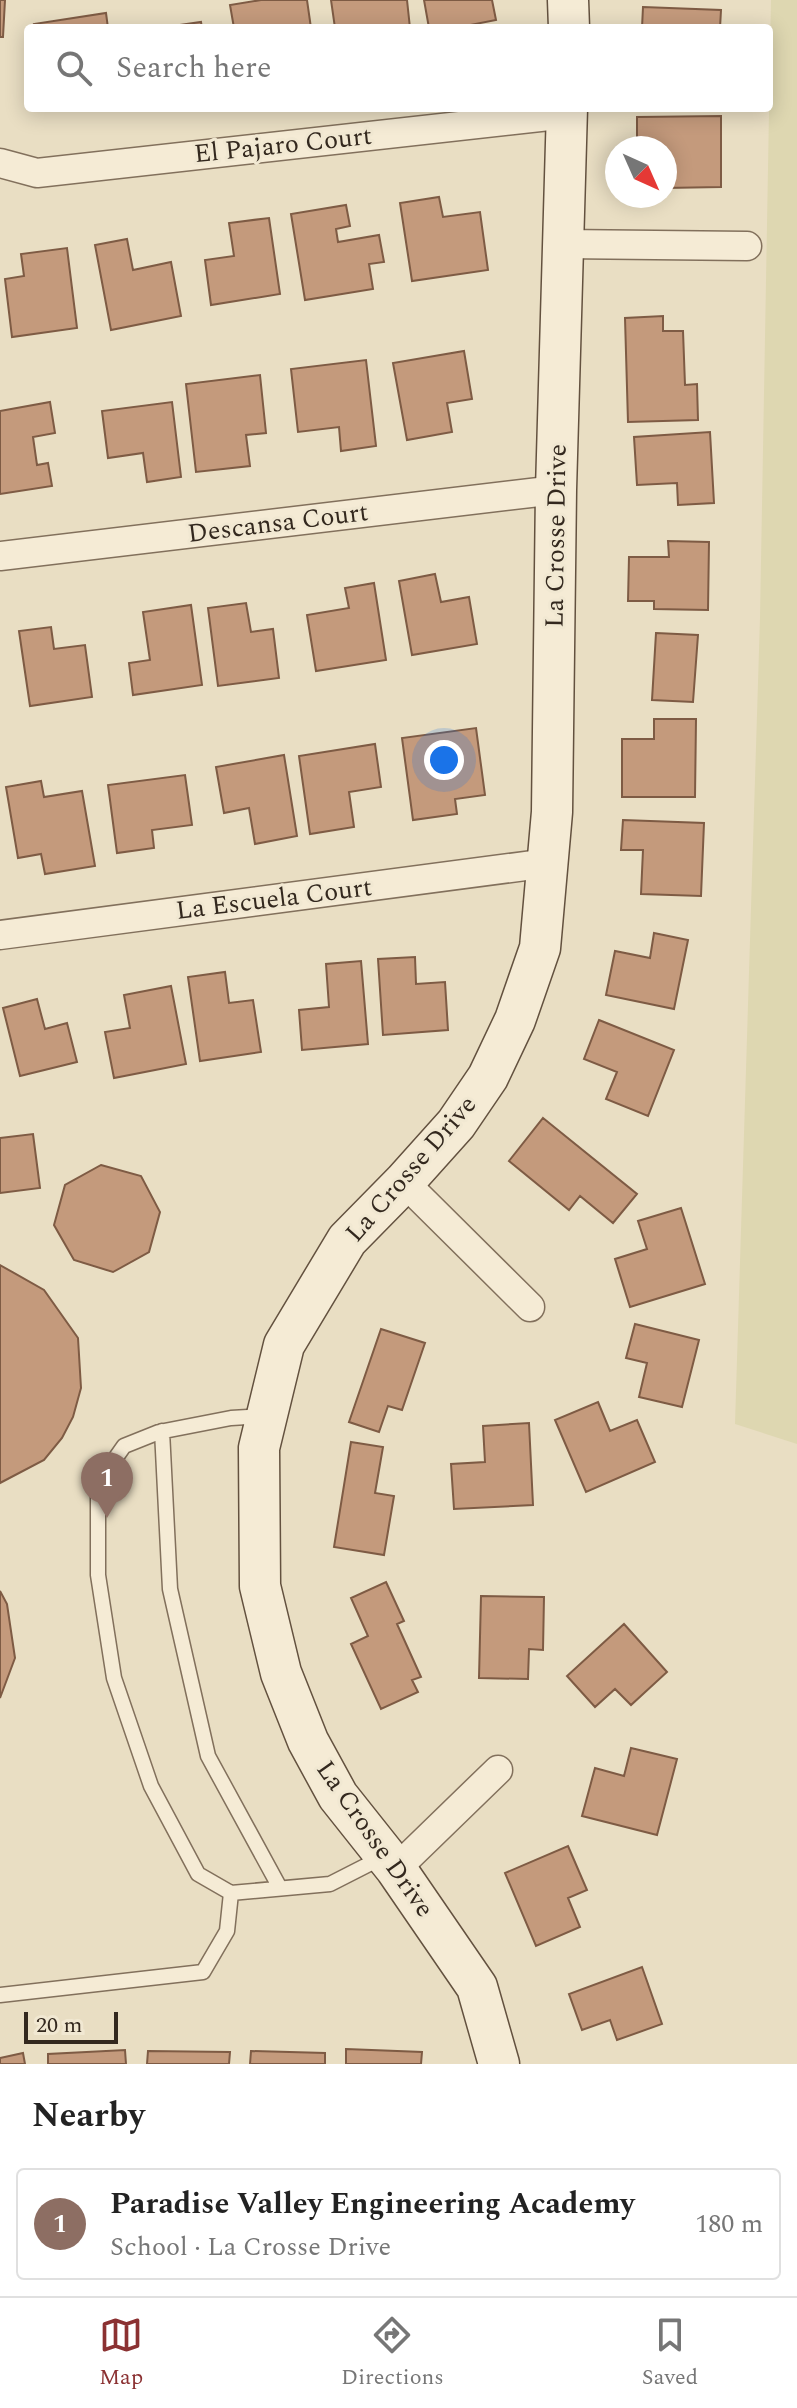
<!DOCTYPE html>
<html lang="en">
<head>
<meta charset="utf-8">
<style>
	body { margin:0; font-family:Spectral,serif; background:#f2f2f2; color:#222 }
	.compass { position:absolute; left:605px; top:136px; width:72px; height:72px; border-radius:50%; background:#fff; box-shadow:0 4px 20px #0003; rotate:135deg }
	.scale { position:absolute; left:24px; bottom:20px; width:94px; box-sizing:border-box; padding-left:8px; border:4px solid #33281e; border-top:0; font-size:22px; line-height:28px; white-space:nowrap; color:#33281e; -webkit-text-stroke:6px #f1e8d2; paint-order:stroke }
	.you { position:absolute; left:444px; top:760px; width:28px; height:28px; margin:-20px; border:6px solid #fff; border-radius:50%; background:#1a73e8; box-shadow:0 0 0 12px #1a73e833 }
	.badge { display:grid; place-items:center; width:52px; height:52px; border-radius:50%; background:#8b3132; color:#fff; font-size:26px; font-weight:700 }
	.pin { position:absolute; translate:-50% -66px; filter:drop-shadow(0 2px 4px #0008) }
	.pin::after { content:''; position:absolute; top:42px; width:28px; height:24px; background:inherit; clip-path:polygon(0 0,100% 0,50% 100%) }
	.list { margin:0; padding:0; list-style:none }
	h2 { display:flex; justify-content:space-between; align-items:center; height:104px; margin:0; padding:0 32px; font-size:34px }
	h2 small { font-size:26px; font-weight:400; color:#767676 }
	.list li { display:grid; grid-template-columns:52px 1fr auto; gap:24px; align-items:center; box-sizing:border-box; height:112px; margin:0 16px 16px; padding:0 16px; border:2px solid #e0e0e0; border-radius:8px }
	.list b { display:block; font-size:30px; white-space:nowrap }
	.list p { margin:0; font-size:26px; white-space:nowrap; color:#767676 }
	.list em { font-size:26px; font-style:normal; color:#767676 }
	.icon { flex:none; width:44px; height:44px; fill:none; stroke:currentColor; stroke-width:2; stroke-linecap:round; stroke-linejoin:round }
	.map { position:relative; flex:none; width:797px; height:2064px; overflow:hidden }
	.search { position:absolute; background:#fff; box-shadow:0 4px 20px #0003; left:24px; right:24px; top:24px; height:88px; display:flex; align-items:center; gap:20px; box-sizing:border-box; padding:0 28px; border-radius:8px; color:#767676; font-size:30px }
	.sheet { height:232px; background:#fff }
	nav { display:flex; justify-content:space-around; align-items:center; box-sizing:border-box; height:112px; border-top:2px solid #e0e0e0; background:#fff; font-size:22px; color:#767676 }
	nav a { display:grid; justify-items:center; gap:4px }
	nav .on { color:#8b3132 }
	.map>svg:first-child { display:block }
</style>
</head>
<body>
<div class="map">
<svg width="797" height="2064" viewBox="0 0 797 2064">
	<rect width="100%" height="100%" fill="#e9dec3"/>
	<!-- farmland -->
	<path fill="#ded7b1" d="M771,0H797V1444L735,1424L760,618Z"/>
	<!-- building -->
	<path fill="#c49a7c" stroke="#7e5b44" stroke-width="2" d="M0,0H5L3,37H0Z
		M261,0H307L311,28H234L230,5Z
		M331,0H407L410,28H335Z
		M424,0H492L496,20L470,25V28H429Z
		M643,7L721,10L720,28H642Z
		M106,13L108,28H35L34,24Z
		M201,22L202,28H159Z
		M721,116V187L665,188V148H656V143H637V117Z
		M439,197L443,217L480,212L488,270L412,281L400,203Z
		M346,205L350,226L336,229L338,242L379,235L384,262L369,264L373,289L305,300L291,214Z
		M269,218L280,294L211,305L205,260L234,256L229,223Z
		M127,239L133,270L171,262L181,316L111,330L95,245Z
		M67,248L77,328L12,337L5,279L24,276L21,254Z
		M663,316V331H683L685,385L697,384L698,420L628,422L625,318Z
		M464,351L472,399L447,403L452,432L407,440L393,363Z
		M366,360L376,446L341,451L339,427L298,432L291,369Z
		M260,375L266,433L246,435L250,466L196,472L186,384Z
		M50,402L55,433L33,437L37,465L48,463L52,486L0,494V411Z
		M172,402L181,477L147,482L143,453L108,458L102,411Z
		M710,432L714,503L678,505L677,483L637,485L634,437Z
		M668,541L709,542L708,610L654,609V601H628L629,557H669Z
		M435,574L441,602L469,597L477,644L412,655L399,581Z
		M374,583L386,660L316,671L307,615L349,608L345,588Z
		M246,603L251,632L273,629L279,678L218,686L208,608Z
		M191,605L202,685L133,695L129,663L150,660L143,612Z
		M51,627L54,649L85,645L92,697L30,706L19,631Z
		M656,633L698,635L693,702L652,700Z
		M654,719H696L695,797H622V739H654Z
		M476,728L485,795L455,799L457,814L413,820L402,738Z
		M375,744L381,787L349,792L354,827L310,834L299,756Z
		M284,755L297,836L255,844L249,808L224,813L216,767Z
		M185,775L192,825L152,830L154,848L117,853L108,785Z
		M41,781L44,797L82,791L95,866L45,874L41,854L18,858L6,787Z
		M623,820L704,823L701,896L641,894L643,850H621Z
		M654,933L688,940L674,1009L606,995L615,951L650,958Z
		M415,957L416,984L445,982L448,1030L383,1035L378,959Z
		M361,961L368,1044L302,1050L299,1010L329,1007L326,964Z
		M225,972L229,1003L253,1000L261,1052L200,1061L188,977Z
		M171,986L186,1064L114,1078L105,1032L130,1028L124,995Z
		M37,999L45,1029L67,1023L77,1062L20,1076L3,1008Z
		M599,1020L674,1050L648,1116L606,1099L617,1072L584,1059Z
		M543,1118L637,1194L613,1223L580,1196L569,1210L509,1161Z
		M33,1134L40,1188L0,1193V1138Z
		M101,1165L141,1176L160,1212L149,1252L113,1272L74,1260L54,1225L65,1185Z
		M681,1208L705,1284L630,1307L615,1259L647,1249L638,1221Z
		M0,1265L44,1290L78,1338L81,1388L73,1417L62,1438L44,1460L0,1483Z
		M635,1324L699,1340L682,1407L639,1397L647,1363L626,1358Z
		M381,1329L425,1343L402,1410L388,1406L379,1432L349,1422Z
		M598,1402L610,1431L637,1420L655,1462L586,1492L555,1420Z
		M529,1423L533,1505L454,1509L451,1464L485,1462L483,1426Z
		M351,1442L383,1447L375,1493L394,1496L384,1555L334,1547Z
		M386,1582L404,1621L397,1624L421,1677L412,1680L418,1692L381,1709L351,1644L368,1636L351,1598Z
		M0,1591L7,1604L15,1658L0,1698Z
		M481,1596L544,1597L543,1650L529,1649L528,1679L479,1678Z
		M624,1624L667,1672L631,1705L615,1689L595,1707L567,1676Z
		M631,1748L677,1759L657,1835L582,1816L595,1768L624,1776Z
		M568,1846L587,1890L568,1898L580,1927L536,1946L505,1873Z
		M642,1967L662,2024L617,2040L610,2020L582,2030L569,1994Z
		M346,2049L422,2052L421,2064H346Z
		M125,2050L126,2064H48V2054Z
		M148,2051L230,2052L229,2064H147Z
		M251,2051L325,2053V2064H250Z
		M23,2053L25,2064H0V2058Z"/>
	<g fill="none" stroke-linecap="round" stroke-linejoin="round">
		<defs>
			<path id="lane" d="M263,1416L231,1418L159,1432L124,1446L98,1483V1575L114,1678L151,1786L198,1874L231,1893L330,1884L383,1857
				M162,1431L170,1589L208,1756L280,1888
				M0,1995L203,1972L227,1931L231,1893"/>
			<path id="street" d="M0,163L37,173L567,114
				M563,244L747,246
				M0,556L556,490
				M0,935L548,863
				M404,1182L530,1307
				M396,1869L498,1770"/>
			<path id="secondary" d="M568,0L569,28
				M499,2064L477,1987L396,1869L338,1796L308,1741L281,1673L260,1586L259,1448L284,1345L347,1240L404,1182L456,1124L488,1077L515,1020L540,948L552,812L556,490L567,108"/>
		</defs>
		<!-- lane casing -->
		<use href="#lane" stroke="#82705c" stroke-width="17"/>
		<!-- street casing -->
		<use href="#street" stroke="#82705c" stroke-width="31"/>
		<!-- secondary casing -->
		<use href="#secondary" stroke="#63513f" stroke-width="43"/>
		<!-- lane -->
		<use href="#lane" stroke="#f5ebd5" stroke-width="14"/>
		<!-- street -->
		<use href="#street" stroke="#f5ebd5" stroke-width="28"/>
		<!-- secondary -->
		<use href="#secondary" stroke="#f5ebd5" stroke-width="40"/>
	</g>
	<g text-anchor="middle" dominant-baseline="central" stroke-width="6" stroke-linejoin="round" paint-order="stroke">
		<!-- street labels -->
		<g font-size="26" fill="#33281e" stroke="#f1e8d2">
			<text transform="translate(283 145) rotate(-6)">El Pajaro Court</text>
			<text transform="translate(278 523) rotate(-7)">Descansa Court</text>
			<text transform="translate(556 536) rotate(-89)">La Crosse Drive</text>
			<text transform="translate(274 899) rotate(-7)">La Escuela Court</text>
			<text transform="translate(411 1169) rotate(-49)">La Crosse Drive</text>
			<text transform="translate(375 1839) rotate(55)">La Crosse Drive</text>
		</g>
	</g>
</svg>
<svg class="compass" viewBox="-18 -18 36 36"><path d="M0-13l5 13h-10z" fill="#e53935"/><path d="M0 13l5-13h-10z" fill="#767676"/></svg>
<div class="scale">20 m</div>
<div class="you"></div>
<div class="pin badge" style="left:107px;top:1518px;background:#8d6e63">1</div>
<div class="search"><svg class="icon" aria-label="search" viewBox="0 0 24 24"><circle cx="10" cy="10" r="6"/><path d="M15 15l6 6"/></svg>Search here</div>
</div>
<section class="sheet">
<h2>Nearby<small></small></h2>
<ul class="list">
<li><span class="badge" style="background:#8d6e63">1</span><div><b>Paradise Valley Engineering Academy</b><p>School · La Crosse Drive</p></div><em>180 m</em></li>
</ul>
</section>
<nav>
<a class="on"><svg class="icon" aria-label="map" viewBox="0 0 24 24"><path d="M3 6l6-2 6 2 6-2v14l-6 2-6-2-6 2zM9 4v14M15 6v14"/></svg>Map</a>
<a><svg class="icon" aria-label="directions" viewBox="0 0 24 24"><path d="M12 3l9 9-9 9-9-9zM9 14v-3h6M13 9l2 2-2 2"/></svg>Directions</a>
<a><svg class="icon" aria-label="saved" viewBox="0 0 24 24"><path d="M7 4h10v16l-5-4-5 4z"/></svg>Saved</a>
</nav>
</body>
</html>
